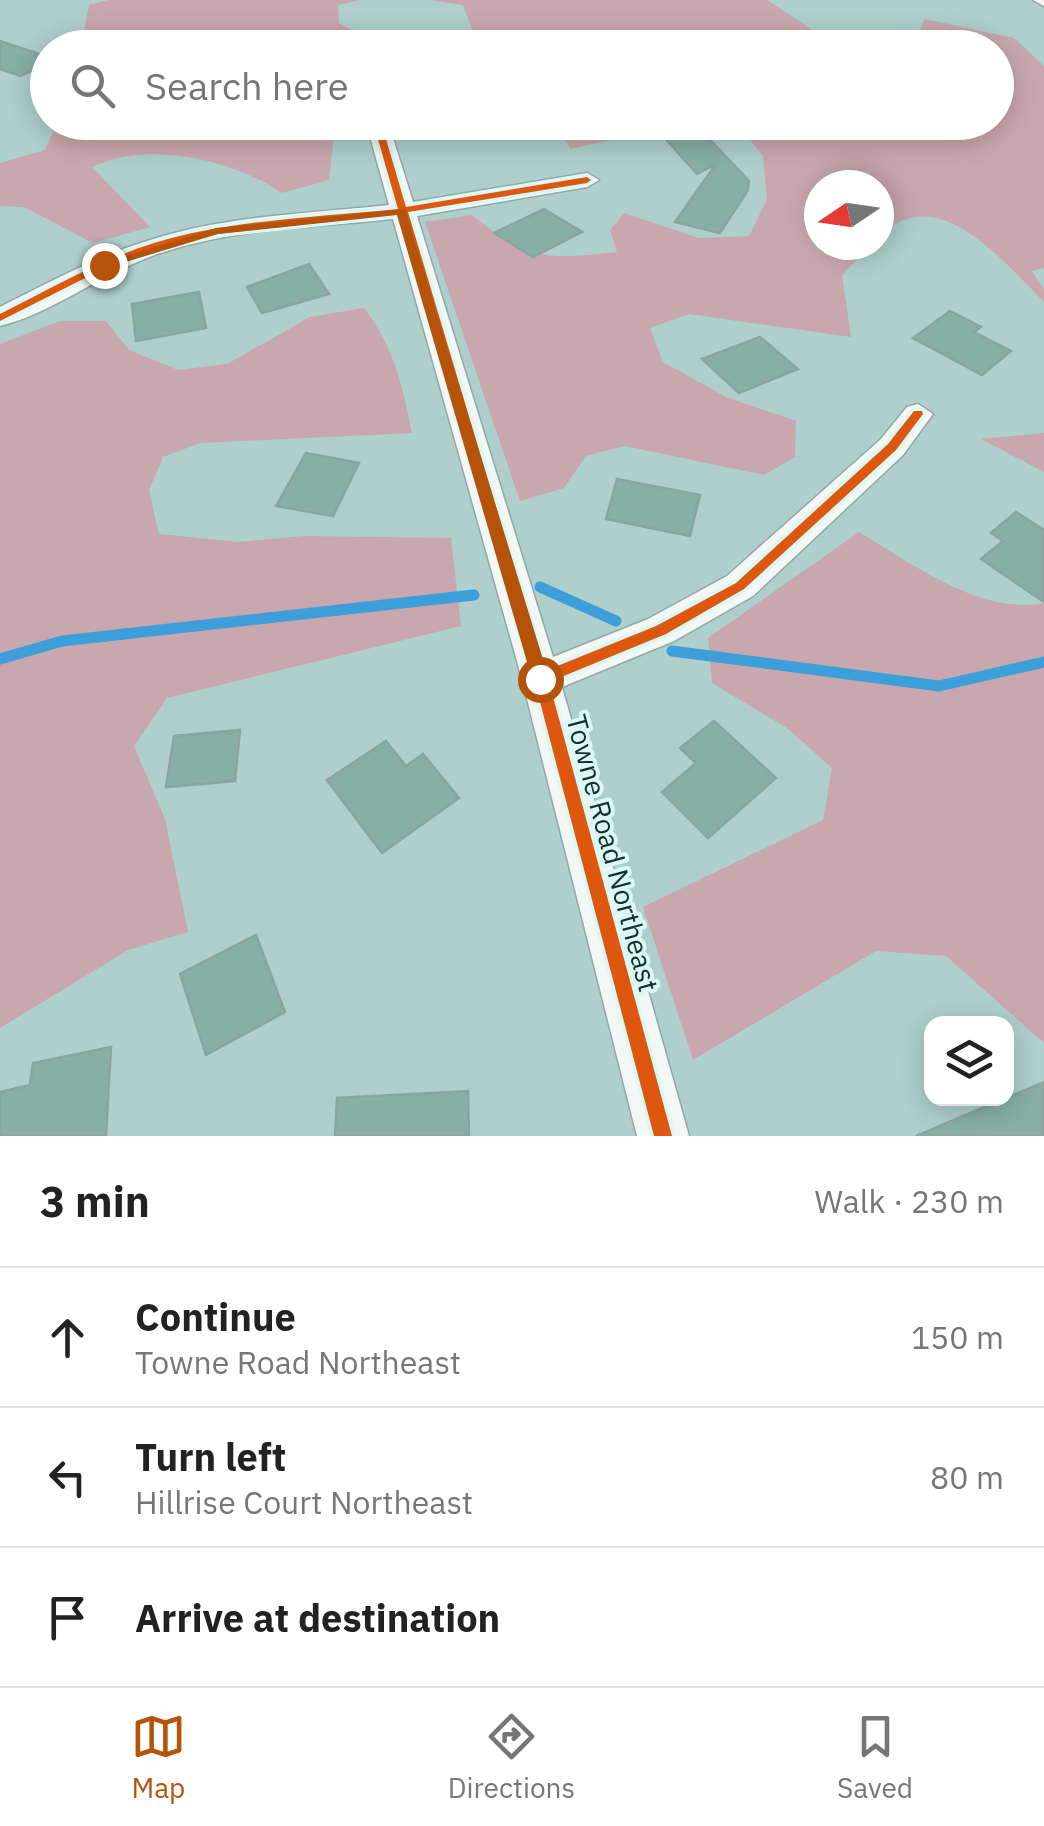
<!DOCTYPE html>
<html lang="en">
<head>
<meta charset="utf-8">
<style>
	body { margin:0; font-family:"IBM Plex Sans",sans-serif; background:#f6f6f6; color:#222 }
	.controls { position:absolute; right:30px; bottom:30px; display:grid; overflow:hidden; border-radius:20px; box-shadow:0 5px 25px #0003 }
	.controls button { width:90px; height:90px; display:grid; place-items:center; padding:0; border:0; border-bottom:2px solid #e0e0e0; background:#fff; color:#222; font:50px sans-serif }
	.compass { position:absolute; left:804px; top:170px; width:90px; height:90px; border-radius:50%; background:#fff; box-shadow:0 5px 25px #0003; rotate:257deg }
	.stop { position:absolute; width:30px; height:30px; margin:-22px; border:8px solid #b45309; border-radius:50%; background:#fff }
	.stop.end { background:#b45309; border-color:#fff; box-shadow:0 2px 10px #0008 }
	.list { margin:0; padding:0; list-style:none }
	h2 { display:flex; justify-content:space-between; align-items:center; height:130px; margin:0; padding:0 40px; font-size:42px }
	h2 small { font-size:32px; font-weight:400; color:#767676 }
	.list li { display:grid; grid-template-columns:65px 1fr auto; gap:30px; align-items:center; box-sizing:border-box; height:140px; padding:0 40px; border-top:2px solid #e0e0e0 }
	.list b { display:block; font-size:38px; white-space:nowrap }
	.list p { margin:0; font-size:32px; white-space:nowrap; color:#767676 }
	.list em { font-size:32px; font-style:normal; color:#767676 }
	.icon { flex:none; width:55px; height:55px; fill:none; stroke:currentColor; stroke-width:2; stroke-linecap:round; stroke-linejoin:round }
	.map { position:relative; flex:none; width:1044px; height:1136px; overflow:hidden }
	.search { position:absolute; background:#fff; box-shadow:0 5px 25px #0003; left:30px; right:30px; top:30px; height:110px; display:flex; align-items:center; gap:25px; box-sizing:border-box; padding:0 35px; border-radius:55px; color:#767676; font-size:38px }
	.sheet { height:550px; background:#fff }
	nav { display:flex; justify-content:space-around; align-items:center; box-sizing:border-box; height:140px; border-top:2px solid #e0e0e0; background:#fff; font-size:28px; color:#767676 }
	nav a { display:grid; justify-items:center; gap:5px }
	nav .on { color:#b45309 }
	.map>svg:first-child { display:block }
</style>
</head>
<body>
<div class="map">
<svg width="1044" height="1136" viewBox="0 0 1044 1136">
	<rect width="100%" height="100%" fill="#aecfcc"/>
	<!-- green -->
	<path fill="#c9a7af" d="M109,0H359L338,5L339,23L362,36L351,48L81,47L89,5Z
		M429,0H767L838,47H802L784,38L746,35L694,38L662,48L520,47L475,37L463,5Z
		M925,19L1014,38L1044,66V268L1032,271L1044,289V302C1003,261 936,178 879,237V185H819V245H871L842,275L851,337L689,314L650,328L663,362L726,397L796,421L795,457L764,475L625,446L586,456L564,488L520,501L425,222L472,215C529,261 547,260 617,252L610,230L624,213L699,238L749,236L767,199L763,156L742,130L703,123L996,122V48L911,47Z
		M238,123L253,130L335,128L329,180L282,193C232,159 148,140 92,167L150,227L93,243L24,207L0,206V163L45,150L57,123Z
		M558,123H687L570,149Z
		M364,308C393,345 403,387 412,433L200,443L163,457L149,490L159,534L239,542L303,536L451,538L461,626L167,698L134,746L165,819L188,932L128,950L0,1028V344L60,321H106L129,350L178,370L227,364L310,317Z
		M1044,433V472L981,439Z
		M859,532C911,563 981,616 1044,603V1043L946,956L876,951L693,1060L643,907L823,820L832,768L787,728L712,683L708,638Z"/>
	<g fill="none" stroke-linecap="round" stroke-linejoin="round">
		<!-- stream -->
		<path stroke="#3c9fd9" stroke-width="11" d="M540,587L616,621
			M672,651L939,686L1044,662
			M0,659L62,641L474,595"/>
	</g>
	<!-- building -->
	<path fill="#87afa6" stroke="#8ca49f" stroke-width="2.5" d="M0,41L48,57V64L20,76L0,69Z
		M700,129L749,181L748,190L720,233L675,222L716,164L697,174L663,136Z
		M544,209L582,232L533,257L494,233Z
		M309,264L329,294L262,313L247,287Z
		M199,292L206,328L136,341L132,304Z
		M950,311L981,327L974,332L1011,351L982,375L913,338Z
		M760,337L798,369L739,393L702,359Z
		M306,453L359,463L333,516L276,506Z
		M617,479L700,495L690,536L606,519Z
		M1016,512L1044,530V602L981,559L1003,541L991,533Z
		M714,721L776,778L708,838L662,792L696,763L680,748Z
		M240,730L235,781L166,787L174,736Z
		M386,741L406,766L423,754L459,798L382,853L327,780Z
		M256,935L285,1012L206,1055L180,974Z
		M111,1047L106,1136H0V1092L30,1085L33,1063Z
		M1044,1082V1136H916L1006,1098Z
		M468,1091L469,1136H335L337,1098Z"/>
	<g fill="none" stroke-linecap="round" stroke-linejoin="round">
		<defs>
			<path id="minor" d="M1033,0H1044V6Z
				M366,122H388L413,202L587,173L599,180L587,187L417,216L553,657L648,619L727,576L881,439L907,407L918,404L933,414L903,455L753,596L674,641L562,687L689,1136H637L522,679L393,219C319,227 239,228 167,251C109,268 54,313 0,326V307C48,283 95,257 147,241C224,215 309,214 389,205Z"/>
		</defs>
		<!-- minor casing -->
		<use href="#minor" stroke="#8fa9a7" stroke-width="3"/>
		<!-- minor -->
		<use href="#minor" fill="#f3f8f7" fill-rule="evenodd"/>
		<defs>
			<path id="cycleway" d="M373,122H381L406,207L587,177L591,180L587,183L408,212L545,671L656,626L736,583L888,444L914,411H922L923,414L896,450L744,589L666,634L549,682L672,1136H654L534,679L400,214L216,234L161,247L107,267L0,321V314C50,289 100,260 154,243C229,220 320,217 398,209Z"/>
		</defs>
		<!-- cycleway casing -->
		<use href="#cycleway" stroke="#daf8f4" stroke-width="7"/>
		<!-- cycleway -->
		<use href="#cycleway" fill="#de570e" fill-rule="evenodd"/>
	</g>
	<!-- route -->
	<path fill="#b45309" d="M405,209L549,679L540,687L532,679L397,215L218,234L109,267L98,265L216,228Z"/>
	<g text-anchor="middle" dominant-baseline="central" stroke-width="8" stroke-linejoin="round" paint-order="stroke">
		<!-- street labels -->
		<g font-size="28" fill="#162f2c" stroke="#daf8f4">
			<text transform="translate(613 853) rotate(75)">Towne Road Northeast</text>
		</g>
	</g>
</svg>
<div class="controls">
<button><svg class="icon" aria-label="layers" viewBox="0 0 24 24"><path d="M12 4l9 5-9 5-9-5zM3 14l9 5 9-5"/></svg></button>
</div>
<svg class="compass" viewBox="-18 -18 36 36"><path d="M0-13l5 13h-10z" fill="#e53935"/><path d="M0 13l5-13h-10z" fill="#767676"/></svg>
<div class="stop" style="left:540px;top:679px"></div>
<div class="stop end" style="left:104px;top:265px"></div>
<div class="search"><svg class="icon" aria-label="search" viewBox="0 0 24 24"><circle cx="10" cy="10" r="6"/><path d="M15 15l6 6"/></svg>Search here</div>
</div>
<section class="sheet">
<h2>3 min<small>Walk · 230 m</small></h2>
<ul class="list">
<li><svg class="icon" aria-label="ahead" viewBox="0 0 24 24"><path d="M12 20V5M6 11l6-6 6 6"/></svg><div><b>Continue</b><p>Towne Road Northeast</p></div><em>150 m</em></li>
<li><svg class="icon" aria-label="left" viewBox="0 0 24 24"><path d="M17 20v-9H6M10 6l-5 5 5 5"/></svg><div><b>Turn left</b><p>Hillrise Court Northeast</p></div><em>80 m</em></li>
<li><svg class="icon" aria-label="arrive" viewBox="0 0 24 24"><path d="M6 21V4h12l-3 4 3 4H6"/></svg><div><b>Arrive at destination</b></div></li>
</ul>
</section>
<nav>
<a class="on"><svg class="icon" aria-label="map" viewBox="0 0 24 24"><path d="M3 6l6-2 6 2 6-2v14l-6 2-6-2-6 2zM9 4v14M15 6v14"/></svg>Map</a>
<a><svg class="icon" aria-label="directions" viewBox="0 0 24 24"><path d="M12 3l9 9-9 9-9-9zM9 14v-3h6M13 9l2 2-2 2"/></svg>Directions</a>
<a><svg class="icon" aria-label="saved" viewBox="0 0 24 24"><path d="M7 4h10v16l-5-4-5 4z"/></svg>Saved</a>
</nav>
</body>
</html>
